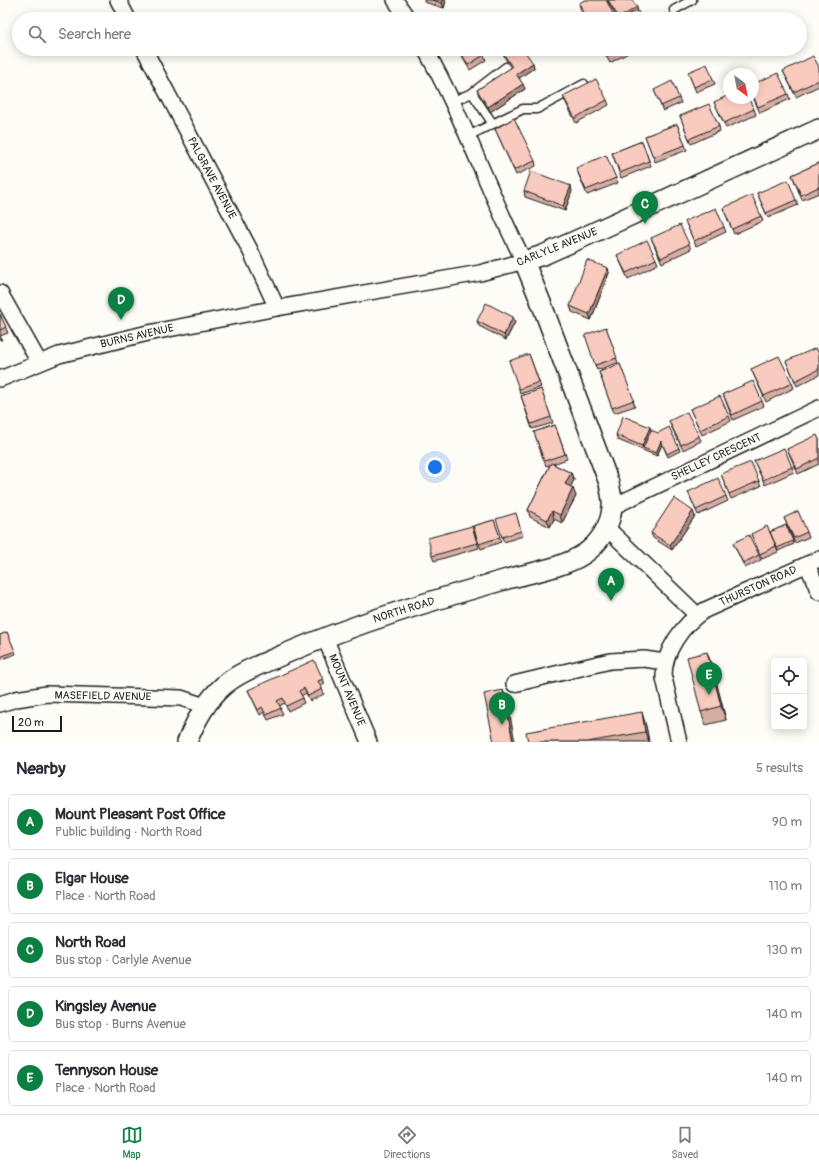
<!DOCTYPE html>
<html lang="en">
<head>
<meta charset="utf-8">
<style>
	body { margin:0; font-family:Pangolin,sans-serif; background:#f7f7f7; color:#2b2b33 }
	.controls { position:absolute; right:12px; bottom:12px; display:grid; overflow:hidden; border-radius:6px; box-shadow:0 2px 10px #0003 }
	.controls button { width:36px; height:36px; display:grid; place-items:center; padding:0; border:0; border-bottom:1px solid #e1e1e2; background:#fff; color:#2b2b33; font:20px sans-serif }
	.compass { position:absolute; left:723px; top:68px; width:36px; height:36px; border-radius:50%; background:#fff; box-shadow:0 2px 10px #0003; rotate:148deg }
	.scale { position:absolute; left:12px; bottom:10px; width:50px; box-sizing:border-box; padding-left:4px; border:2px solid #1c1c1c; border-top:0; font-size:11px; line-height:14px; white-space:nowrap; color:#1c1c1c; -webkit-text-stroke:3px #fdfcf7; paint-order:stroke }
	.you { position:absolute; left:435px; top:467px; width:14px; height:14px; margin:-10px; border:3px solid #fff; border-radius:50%; background:#1a73e8; box-shadow:0 0 0 6px #1a73e833 }
	.badge { display:grid; place-items:center; width:26px; height:26px; border-radius:50%; background:#0b8043; color:#fff; font-size:13px; font-weight:700 }
	.pin { position:absolute; translate:-50% -33px; filter:drop-shadow(0 1px 2px #0008) }
	.pin::after { content:''; position:absolute; top:21px; width:14px; height:12px; background:inherit; clip-path:polygon(0 0,100% 0,50% 100%) }
	.list { margin:0; padding:0; list-style:none }
	h2 { display:flex; justify-content:space-between; align-items:center; height:52px; margin:0; padding:0 16px; font-size:17px }
	h2 small { font-size:13px; font-weight:400; color:#7c7c81 }
	.list li { display:grid; grid-template-columns:26px 1fr auto; gap:12px; align-items:center; box-sizing:border-box; height:56px; margin:0 8px 8px; padding:0 8px; border:1px solid #e1e1e2; border-radius:6px }
	.list b { display:block; font-size:15px; white-space:nowrap }
	.list p { margin:0; font-size:13px; white-space:nowrap; color:#7c7c81 }
	.list em { font-size:13px; font-style:normal; color:#7c7c81 }
	.icon { flex:none; width:22px; height:22px; fill:none; stroke:currentColor; stroke-width:2; stroke-linecap:round; stroke-linejoin:round }
	.map { position:relative; flex:none; width:819px; height:742px; overflow:hidden }
	.search { position:absolute; background:#fff; box-shadow:0 2px 10px #0003; left:12px; right:12px; top:12px; height:44px; display:flex; align-items:center; gap:10px; box-sizing:border-box; padding:0 14px; border-radius:22px; color:#7c7c81; font-size:15px }
	.sheet { height:372px; background:#fff }
	nav { display:flex; justify-content:space-around; align-items:center; box-sizing:border-box; height:56px; border-top:1px solid #e1e1e2; background:#fff; font-size:11px; color:#7c7c81 }
	nav a { display:grid; justify-items:center; gap:2px }
	nav .on { color:#0b8043 }
	.map>svg:first-child { display:block }
</style>
</head>
<body>
<div class="map">
<svg width="819" height="742" viewBox="0 0 819 742">
	<rect width="100%" height="100%" fill="#fdfcf7"/>
	<filter id="ink" filterUnits="userSpaceOnUse"><feTurbulence type="fractalNoise" baseFrequency=".025" numOctaves="2"/><feDisplacementMap in="SourceGraphic" scale="8" xChannelSelector="R" yChannelSelector="G"/><feConvolveMatrix kernelMatrix="1 2 1 2 8 2 1 2 1" color-interpolation-filters="sRGB"/></filter>
	<g filter="url(#ink)">
		<g fill="none" stroke-linecap="round" stroke-linejoin="round">
			<defs>
				<path id="service" d="M674,10L692,0
					M472,93L493,124
					M451,102L472,93L506,67
					M468,136L523,109H537L584,84"/>
				<path id="minor" d="M118,0L128,19
					M395,0L408,19
					M144,49L250,250L277,308
					M0,293L39,362
					M0,379L59,355L148,333L277,308L480,273L524,261C488,192 464,117 425,49
					M612,507L819,408
					M607,528L697,615
					M807,564L819,592
					M325,638L369,742
					M514,684L610,661L644,659L665,662
					M0,704L16,699L47,694L181,698L205,706
					M679,742L664,678C663,651 683,624 705,610L819,559"/>
				<path id="tertiary" d="M187,742C195,722 206,701 223,686C240,671 265,663 287,653C357,623 430,601 504,580C528,573 563,568 584,554C599,544 611,525 612,507C613,499 610,490 609,483L542,305L524,261L543,255L586,236L819,129"/>
			</defs>
			<!-- service casing -->
			<use href="#service" stroke="#1c1c1c" stroke-width="11"/>
			<!-- minor casing -->
			<use href="#minor" stroke="#1c1c1c" stroke-width="18"/>
			<!-- tertiary casing -->
			<use href="#tertiary" stroke="#1c1c1c" stroke-width="22"/>
			<!-- service -->
			<use href="#service" stroke="#fdfcf7" stroke-width="8"/>
			<!-- minor -->
			<use href="#minor" stroke="#fdfcf7" stroke-width="15"/>
			<!-- tertiary -->
			<use href="#tertiary" stroke="#fdfcf7" stroke-width="19"/>
		</g>
		<!-- wall -->
		<path fill="#d6aea3" stroke="#1c1c1c" d="M424,0H446L444,8L424,2Z
			M607,0H632L637,7L638,13L642,19H618Z
			M579,3L616,19H586L581,11Z
			M457,49H480L484,55L486,60L470,70Z
			M602,49H632V51L610,63Z
			M503,53L533,63L534,68L519,78L525,89L490,112L479,95L477,90L511,68L505,58Z
			M819,67V86L796,97L783,71Z
			M690,77L713,79L715,84L696,92Z
			M753,84L788,94L790,99L760,113L753,97Z
			M654,90L679,98L681,103L663,111Z
			M563,96L607,100L609,105L576,123L565,101Z
			M714,102L754,109L756,115L726,128Z
			M680,116L719,126L720,131L691,144Z
			M677,124L687,150L655,162L645,136Z
			M495,129L535,161L536,166L516,175Z
			M642,141L651,166L621,178L612,153Z
			M819,163V193L802,200L792,175Z
			M578,173L616,178L618,183L587,195Z
			M524,191H572L565,211L525,197Z
			M757,193L796,200L798,205L768,218Z
			M723,208L761,216L763,221L734,234Z
			M685,221L724,227L726,232L696,246Z
			M651,238L689,244L691,249L662,263Z
			M617,255L656,259L658,264L628,279Z
			M608,268L609,273L591,320L572,312L570,306Z
			M0,314L8,333L0,336L2,340H0Z
			M477,321L515,322L506,340L479,326Z
			M606,327L618,363L597,370L595,365Z
			M529,354L541,387L520,394L519,389Z
			M819,354V375L797,386L786,361Z
			M620,364L635,406L614,413L599,372Z
			M751,369L792,383L794,388L766,402Z
			M541,389L553,423L532,429L521,396Z
			M723,394L762,401L764,406L733,420Z
			M690,409L729,416L731,421L702,435Z
			M669,421L699,436L701,441L683,450L671,426Z
			M555,425L567,459L553,464L571,473L574,480L570,487L576,496L562,523L554,519L550,527L530,517L528,510L550,465L546,466L534,432Z
			M651,430L679,448L680,451L668,457L662,444L657,456L618,440L616,435Z
			M819,439V464L798,474L787,449Z
			M754,461L792,467L794,472L765,485Z
			M721,474L759,481L761,486L731,499Z
			M688,492L726,496L728,501L698,515Z
			M695,516L672,550L653,538L651,533Z
			M517,518L523,536L504,542L502,537Z
			M784,518L807,532L809,537L795,543Z
			M494,520L501,542L481,549L473,526Z
			M786,525L794,544L778,551L770,532Z
			M472,526L479,548L434,561L432,556Z
			M751,534L776,546L778,552L762,559Z
			M733,543L759,555L761,560L745,568Z
			M7,632L16,654L0,660V635Z
			M712,665L726,720L706,725L701,712Z
			M323,679L325,684L321,686L324,694L310,701L306,693L301,696L304,703L288,711L285,703L279,706L283,714L268,720L264,712L260,715L248,690Z
			M646,726L649,742H528Z"/>
		<!-- shaded-wall -->
		<path fill="#ae8d85" stroke="#1c1c1c" d="M443,0H446L444,8L442,3Z
			M533,63L534,68L518,79L516,74Z
			M523,84L525,89L490,112L488,107Z
			M571,186L572,191L565,211L563,206Z
			M608,268L609,273L591,320L589,314Z
			M513,317L515,322L506,340L504,335Z
			M650,427L652,432L643,448L642,446Z
			M661,441L662,444L657,456L656,453Z
			M571,473L574,480L568,492L565,484Z
			M573,488L576,496L562,523L560,515Z
			M552,511L554,519L550,527L547,520Z
			M693,511L695,516L672,550L670,545Z
			M707,652L712,665L726,720L721,706Z
			M503,690L508,704L515,742H513Z
			M642,712L646,726L649,742L645,732Z"/>
		<!-- building -->
		<path fill="#f9cabe" stroke="#1c1c1c" d="M432,0H443L442,3Z
			M585,0H606L616,19H587L579,3Z
			M608,0H632L637,7L619,18Z
			M637,10L642,19H620Z
			M459,49H480L484,55L468,65Z
			M509,49H523L533,63L516,74L523,84L488,107L477,90L512,67L503,53Z
			M603,49H620L607,56Z
			M813,56L819,67V80L794,92L783,71Z
			M707,64L713,79L694,87L688,72Z
			M778,73L788,94L758,107L753,96V84Z
			M596,79L607,100L575,118L563,96Z
			M672,81L679,98L661,106L654,90Z
			M729,95V98H748L754,109L724,123L714,102Z
			M709,104L719,126L689,139L680,116Z
			M514,118L535,161L514,170L495,129Z
			M677,124L685,145L653,157L645,136Z
			M642,141L649,161L620,173L612,153Z
			M606,155L616,178L586,190L576,168Z
			M819,163V187L801,195L792,175Z
			M531,171L571,186L563,206L524,191Z
			M788,180L796,200L766,213L757,193Z
			M752,195L761,216L732,229L723,208Z
			M716,208L724,227L694,241L685,221Z
			M680,225L689,244L661,258L651,238Z
			M647,240L656,259L626,273L617,255Z
			M587,260L608,268L589,314L570,306Z
			M486,303L513,317L504,335L477,321Z
			M0,314L6,327L0,330Z
			M606,327L617,358L595,365L585,335Z
			M816,348L819,354V369L795,381L786,361Z
			M529,354L539,382L519,389L509,361Z
			M779,356L792,383L764,396L751,369Z
			M620,364L634,400L612,408L599,372Z
			M753,381L762,401L732,415L723,394Z
			M541,389L551,417L531,424L521,396Z
			M720,396L729,416L700,430L690,409Z
			M687,412L699,436L681,445L669,421Z
			M623,416L650,427L642,446L616,435Z
			M555,425L565,454L544,461L534,432Z
			M669,427L679,448L667,454L661,441L656,453L643,448L651,430L658,433Z
			M817,435L819,439V458L797,469L787,449Z
			M784,448L792,467L763,480L754,461Z
			M751,462L759,481L729,494L721,474Z
			M551,463L571,473L565,484L573,488L560,515L552,511L547,520L528,510Z
			M718,478L726,496L696,510L688,492Z
			M674,498L693,511L670,545L651,533Z
			M798,511L807,532L794,538L784,518Z
			M516,513L521,531L502,537L496,519Z
			M494,520L500,537L479,544L473,526Z
			M786,525L793,541L777,548L770,532Z
			M472,526L477,543L432,556L428,538Z
			M767,526L776,546L760,554L751,534Z
			M749,535L759,555L743,563L733,543Z
			M7,632L15,651L0,657V635Z
			M707,652L721,706L701,712L687,657Z
			M314,660L323,679L318,681L322,689L308,696L304,688L299,691L303,698L286,706L283,698L277,701L281,708L266,715L262,707L258,710L248,690Z
			M503,690L513,742H494L484,694Z
			M642,712L645,732L587,742H528L526,732Z"/>
	</g>
	<g text-anchor="middle" dominant-baseline="central" stroke-width="3" stroke-linejoin="round" paint-order="stroke">
		<!-- street labels -->
		<g font-size="11" fill="#1c1c1c" stroke="#fdfcf7">
			<text transform="translate(212 178) rotate(62)">PALGRAVE AVENUE</text>
			<text transform="translate(557 247) rotate(-22)">CARLYLE AVENUE</text>
			<text transform="translate(137 336) rotate(-13)">BURNS AVENUE</text>
			<text transform="translate(716 457) rotate(-25)">SHELLEY CRESCENT</text>
			<text transform="translate(758 586) rotate(-24)">THURSTON ROAD</text>
			<text transform="translate(404 610) rotate(-17)">NORTH ROAD</text>
			<text transform="translate(347 690) rotate(67)">MOUNT AVENUE</text>
			<text transform="translate(103 696) rotate(1)">MASEFIELD AVENUE</text>
		</g>
	</g>
</svg>
<div class="controls">
<button><svg class="icon" aria-label="locate" viewBox="0 0 24 24"><circle cx="12" cy="12" r="6"/><path d="M12 2v4M12 18v4M2 12h4M18 12h4"/></svg></button>
<button><svg class="icon" aria-label="layers" viewBox="0 0 24 24"><path d="M12 4l9 5-9 5-9-5zM3 14l9 5 9-5"/></svg></button>
</div>
<svg class="compass" viewBox="-18 -18 36 36"><path d="M0-13l5 13h-10z" fill="#e53935"/><path d="M0 13l5-13h-10z" fill="#7c7c81"/></svg>
<div class="scale">20 m</div>
<div class="you"></div>
<div class="pin badge" style="left:611px;top:601px">A</div>
<div class="pin badge" style="left:502px;top:725px">B</div>
<div class="pin badge" style="left:645px;top:224px">C</div>
<div class="pin badge" style="left:121px;top:320px">D</div>
<div class="pin badge" style="left:709px;top:695px">E</div>
<div class="search"><svg class="icon" aria-label="search" viewBox="0 0 24 24"><circle cx="10" cy="10" r="6"/><path d="M15 15l6 6"/></svg>Search here</div>
</div>
<section class="sheet">
<h2>Nearby<small>5 results</small></h2>
<ul class="list">
<li><span class="badge">A</span><div><b>Mount Pleasant Post Office</b><p>Public building · North Road</p></div><em>90 m</em></li>
<li><span class="badge">B</span><div><b>Elgar House</b><p>Place · North Road</p></div><em>110 m</em></li>
<li><span class="badge">C</span><div><b>North Road</b><p>Bus stop · Carlyle Avenue</p></div><em>130 m</em></li>
<li><span class="badge">D</span><div><b>Kingsley Avenue</b><p>Bus stop · Burns Avenue</p></div><em>140 m</em></li>
<li><span class="badge">E</span><div><b>Tennyson House</b><p>Place · North Road</p></div><em>140 m</em></li>
</ul>
</section>
<nav>
<a class="on"><svg class="icon" aria-label="map" viewBox="0 0 24 24"><path d="M3 6l6-2 6 2 6-2v14l-6 2-6-2-6 2zM9 4v14M15 6v14"/></svg>Map</a>
<a><svg class="icon" aria-label="directions" viewBox="0 0 24 24"><path d="M12 3l9 9-9 9-9-9zM9 14v-3h6M13 9l2 2-2 2"/></svg>Directions</a>
<a><svg class="icon" aria-label="saved" viewBox="0 0 24 24"><path d="M7 4h10v16l-5-4-5 4z"/></svg>Saved</a>
</nav>
</body>
</html>
